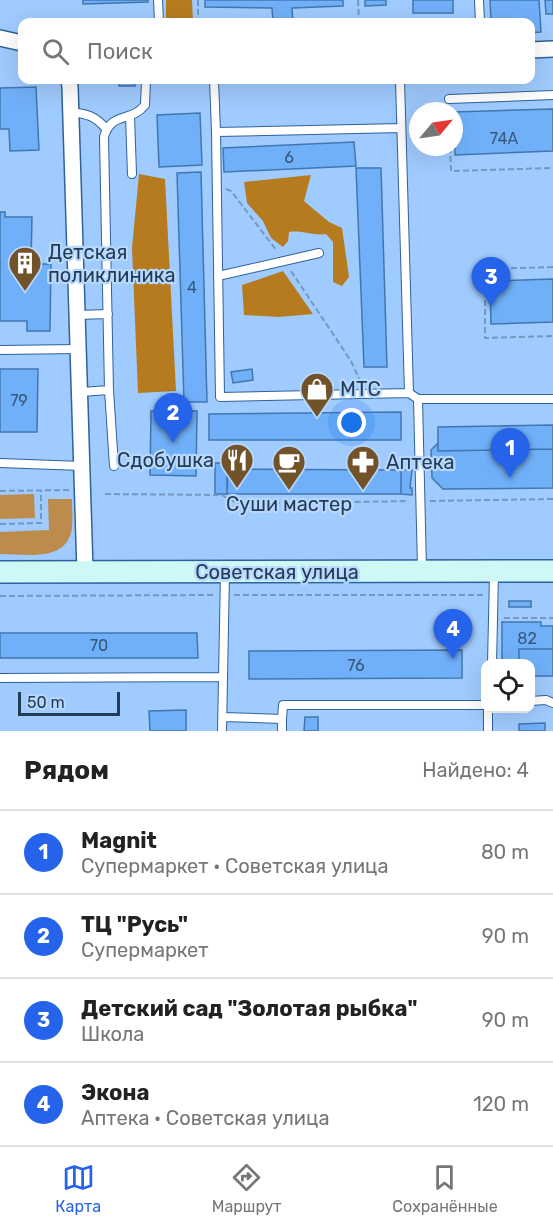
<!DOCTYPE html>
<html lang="ru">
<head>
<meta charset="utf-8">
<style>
	body { margin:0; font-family:Rubik,sans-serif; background:#f2f2f2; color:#222 }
	.controls { position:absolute; right:18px; bottom:18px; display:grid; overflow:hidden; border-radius:12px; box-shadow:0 6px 24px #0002 }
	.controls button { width:54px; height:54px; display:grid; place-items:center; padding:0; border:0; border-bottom:2px solid #e0e0e0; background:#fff; color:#222; font:30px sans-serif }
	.compass { position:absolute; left:409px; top:102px; width:54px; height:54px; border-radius:50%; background:#fff; box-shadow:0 6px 24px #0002; rotate:61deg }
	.scale { position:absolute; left:18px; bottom:15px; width:102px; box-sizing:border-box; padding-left:6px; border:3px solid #243b54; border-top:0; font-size:16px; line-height:21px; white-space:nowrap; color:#243b54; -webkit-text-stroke:4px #b7d8fe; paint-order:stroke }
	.you { position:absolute; left:352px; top:423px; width:21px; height:21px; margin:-15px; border:4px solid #fff; border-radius:50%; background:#1a73e8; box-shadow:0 0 0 9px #1a73e833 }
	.badge { display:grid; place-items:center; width:39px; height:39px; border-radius:50%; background:#2563eb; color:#fff; font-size:20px; font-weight:700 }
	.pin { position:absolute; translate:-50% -50px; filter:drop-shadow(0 2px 3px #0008) }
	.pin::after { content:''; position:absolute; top:32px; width:21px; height:18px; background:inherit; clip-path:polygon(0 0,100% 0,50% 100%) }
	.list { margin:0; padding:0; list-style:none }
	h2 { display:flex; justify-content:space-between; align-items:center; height:78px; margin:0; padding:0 24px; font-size:26px }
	h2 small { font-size:20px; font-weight:400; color:#767676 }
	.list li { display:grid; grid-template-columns:39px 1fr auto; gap:18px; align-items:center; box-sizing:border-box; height:84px; padding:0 24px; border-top:2px solid #e0e0e0 }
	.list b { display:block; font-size:22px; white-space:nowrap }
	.list p { margin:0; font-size:20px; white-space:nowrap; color:#767676 }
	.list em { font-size:20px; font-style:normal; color:#767676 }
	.icon { flex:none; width:33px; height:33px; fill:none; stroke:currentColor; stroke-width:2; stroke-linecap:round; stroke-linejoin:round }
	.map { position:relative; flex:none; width:553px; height:731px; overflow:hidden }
	.search { position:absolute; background:#fff; box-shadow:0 6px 24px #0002; left:18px; right:18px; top:18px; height:66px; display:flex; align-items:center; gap:15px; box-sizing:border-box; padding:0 21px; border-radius:12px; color:#767676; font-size:22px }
	.sheet { height:414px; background:#fff }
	nav { display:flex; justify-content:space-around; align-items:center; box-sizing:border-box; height:84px; border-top:2px solid #e0e0e0; background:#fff; font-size:16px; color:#767676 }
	nav a { display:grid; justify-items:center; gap:3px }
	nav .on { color:#2563eb }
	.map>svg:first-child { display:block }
</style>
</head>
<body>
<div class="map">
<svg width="553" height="731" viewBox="0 0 553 731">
	<rect width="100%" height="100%" fill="#a0cbfe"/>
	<!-- green -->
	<path fill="#bd8c4c" d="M34,494L35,518L0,519V495Z
		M48,499H72C72,508 73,519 72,528C67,563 26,554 0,554V532L49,530Z"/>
	<!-- forest -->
	<path fill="#b67b1e" d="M166,0H192L193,22H166Z
		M139,174L165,179L176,391L138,393L132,248Z
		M311,175L304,201L329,222L342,228L349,277L342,286L333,282V242L326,234C313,236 303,230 289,232L288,241L283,247L271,238L263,221L247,203L244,182Z
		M283,271L313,314L278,317L244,315L242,285Z"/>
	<!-- building -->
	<path fill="#70b0f8" stroke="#4276b0" stroke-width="1.5" d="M83,0H148V2L83,4Z
		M205,0H343V6L292,8L293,22H273L272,8L205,7Z
		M365,0H386V5L365,6Z
		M413,0H453V13H413Z
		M490,0H539L541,32L530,33V22H491Z
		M545,0H553V14H546Z
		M119,80H134L135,86H119Z
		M36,87L39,150L10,151L9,129H0V88Z
		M553,109V151L455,155L454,112Z
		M200,113L202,165L159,167L157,115Z
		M354,142L356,166L224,172L223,148Z
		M356,168H381L387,367H364Z
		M201,172L207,402H184L177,173Z
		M0,212H5V217H32L31,264H51L50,331H27V321H0Z
		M553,279V322L491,324L490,281Z
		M0,369H38L37,432H0Z
		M252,369L253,380L233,383L231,372Z
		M151,411H197L196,476L150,475Z
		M401,412V440H209V414Z
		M553,425V449L438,451V427Z
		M438,443V451L553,449V488L443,489L432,478L431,450Z
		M215,463H227V494H215Z
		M228,469L401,470V494H227Z
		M401,470H412L410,488H412V495L401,494Z
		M509,601H531V607H509Z
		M502,622H541V626H553V649H519V660H502Z
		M0,633H197L198,658H0Z
		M519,649H553V676H530V664H519Z
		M462,650V678L249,679V651Z
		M186,710V731H150L149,711Z
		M305,717H318V731H304Z
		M545,723V731H519V724Z"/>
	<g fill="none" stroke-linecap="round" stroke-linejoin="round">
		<defs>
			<path id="lane" d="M158,0L159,22
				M479,0L480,22
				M214,80L216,132L401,128
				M400,80L409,393L418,399H553
				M449,99L553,95
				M71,112C87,114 96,116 106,129
				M130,116L132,174
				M216,132L220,397L409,393
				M218,276L319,253
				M78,315L108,314
				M0,350L79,349
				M81,392L109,390
				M418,399L422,569
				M0,463L82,466
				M114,466L109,390L104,137C111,111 131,123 145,105L146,80
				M492,664L494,573
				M0,678L223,677
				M530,701L546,700L553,703
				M488,708V731
				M223,717L282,719L283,705H486
				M282,719V731
				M222,731L225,573"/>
			<path id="street" d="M0,38L22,43
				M530,50L553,49
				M69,80L70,87L85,571"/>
			<path id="secondary" d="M0,572L553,571"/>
		</defs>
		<!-- lane casing -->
		<use href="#lane" stroke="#2e629b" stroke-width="10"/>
		<!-- street casing -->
		<use href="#street" stroke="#2e629b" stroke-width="18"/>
		<!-- secondary casing -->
		<use href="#secondary" stroke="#2e629b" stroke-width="24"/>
		<!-- path -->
		<path stroke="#7498c2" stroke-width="2" stroke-dasharray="6 3" stroke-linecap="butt" d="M198,0V22
			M358,0L359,22
			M450,147L451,171L553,168
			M226,189L231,191L277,251
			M553,267L485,269V338L553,336
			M291,271L351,361L361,383
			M0,491L69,490
			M105,494L222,495L239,504L409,501
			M430,501L553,499
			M0,524L41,523V491
			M234,595H483
			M0,596L213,595
			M504,618H553"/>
		<!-- lane -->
		<use href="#lane" stroke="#fff" stroke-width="8"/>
		<!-- street -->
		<use href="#street" stroke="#fff" stroke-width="15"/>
		<!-- secondary -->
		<use href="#secondary" stroke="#cdf8f6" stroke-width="21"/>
	</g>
	<!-- icons -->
	<defs>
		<symbol id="building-pin" viewBox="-11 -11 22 30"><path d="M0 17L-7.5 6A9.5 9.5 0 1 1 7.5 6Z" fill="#725329" stroke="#b7d8fe"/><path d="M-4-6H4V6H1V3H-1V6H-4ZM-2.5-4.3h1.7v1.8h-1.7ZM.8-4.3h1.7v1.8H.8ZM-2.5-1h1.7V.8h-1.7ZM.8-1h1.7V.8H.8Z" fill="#fff"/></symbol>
		<symbol id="shop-pin" viewBox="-11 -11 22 30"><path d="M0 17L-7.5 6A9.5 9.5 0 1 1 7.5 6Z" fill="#725329" stroke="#b7d8fe"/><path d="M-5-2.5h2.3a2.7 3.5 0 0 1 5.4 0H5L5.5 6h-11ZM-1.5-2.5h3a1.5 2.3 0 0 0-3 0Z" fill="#fff"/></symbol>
		<symbol id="restaurant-pin" viewBox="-11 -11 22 30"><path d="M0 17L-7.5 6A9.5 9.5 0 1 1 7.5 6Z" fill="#725329" stroke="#b7d8fe"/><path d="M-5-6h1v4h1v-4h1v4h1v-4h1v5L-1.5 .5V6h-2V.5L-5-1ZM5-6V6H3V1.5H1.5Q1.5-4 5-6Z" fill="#fff"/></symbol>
		<symbol id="cafe-pin" viewBox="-11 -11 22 30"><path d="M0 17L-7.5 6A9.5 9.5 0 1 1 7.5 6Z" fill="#725329" stroke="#b7d8fe"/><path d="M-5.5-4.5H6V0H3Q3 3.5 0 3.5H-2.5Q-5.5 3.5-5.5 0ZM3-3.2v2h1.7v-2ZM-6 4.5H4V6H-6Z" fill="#fff"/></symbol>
		<symbol id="pharmacy-pin" viewBox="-11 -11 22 30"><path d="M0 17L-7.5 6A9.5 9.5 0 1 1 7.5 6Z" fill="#725329" stroke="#b7d8fe"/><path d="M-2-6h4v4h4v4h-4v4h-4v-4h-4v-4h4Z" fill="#fff"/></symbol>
	</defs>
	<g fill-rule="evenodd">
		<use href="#building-pin" x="6" y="244" width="38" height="52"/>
		<use href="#shop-pin" x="298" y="370" width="38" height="52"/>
		<use href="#restaurant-pin" x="218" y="441" width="38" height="52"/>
		<use href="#cafe-pin" x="270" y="443" width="38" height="52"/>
		<use href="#pharmacy-pin" x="344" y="443" width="38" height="52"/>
	</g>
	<g text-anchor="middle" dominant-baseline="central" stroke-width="4.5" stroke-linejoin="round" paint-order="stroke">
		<!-- number labels -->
		<g font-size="16" fill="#37587d">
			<text x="504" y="138">74А</text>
			<text x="289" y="157">6</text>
			<text x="192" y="287">4</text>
			<text x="19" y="400">79</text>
			<text x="527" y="638">82</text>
			<text x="99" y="645">70</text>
			<text x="356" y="665">76</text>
		</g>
		<!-- poi labels -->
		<g font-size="20" fill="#243b54" stroke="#b7d8fe" text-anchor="start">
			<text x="48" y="252">Детская<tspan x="48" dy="23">поликлиника</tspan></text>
			<text x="340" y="389">МТС</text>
			<text x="214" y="460" text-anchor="end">Сдобушка</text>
			<text x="386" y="462">Аптека</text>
			<text x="289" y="504" text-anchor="middle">Суши мастер</text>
		</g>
		<!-- street labels -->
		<g font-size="20" fill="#243b54" stroke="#b7d8fe">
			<text x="277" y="572">Советская улица</text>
		</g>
	</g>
</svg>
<div class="controls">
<button><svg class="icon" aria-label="locate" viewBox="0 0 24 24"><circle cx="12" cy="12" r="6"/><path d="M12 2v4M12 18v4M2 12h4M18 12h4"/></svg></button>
</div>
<svg class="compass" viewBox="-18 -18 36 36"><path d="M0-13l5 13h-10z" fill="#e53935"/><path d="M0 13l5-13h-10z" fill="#767676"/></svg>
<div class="scale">50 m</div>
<div class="you"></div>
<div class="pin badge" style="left:510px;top:478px">1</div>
<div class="pin badge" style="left:173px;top:443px">2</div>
<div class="pin badge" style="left:491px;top:307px">3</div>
<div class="pin badge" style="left:453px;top:659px">4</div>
<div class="search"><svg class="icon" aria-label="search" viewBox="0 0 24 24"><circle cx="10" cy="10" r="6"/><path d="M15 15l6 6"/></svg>Поиск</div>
</div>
<section class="sheet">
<h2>Рядом<small>Найдено: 4</small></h2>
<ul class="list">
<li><span class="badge">1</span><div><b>Magnit</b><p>Супермаркет · Советская улица</p></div><em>80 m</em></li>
<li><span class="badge">2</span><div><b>ТЦ &quot;Русь&quot;</b><p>Супермаркет</p></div><em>90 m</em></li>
<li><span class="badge">3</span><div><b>Детский сад &quot;Золотая рыбка&quot;</b><p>Школа</p></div><em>90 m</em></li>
<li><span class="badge">4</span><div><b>Экона</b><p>Аптека · Советская улица</p></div><em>120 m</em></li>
</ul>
</section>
<nav>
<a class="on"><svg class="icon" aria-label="map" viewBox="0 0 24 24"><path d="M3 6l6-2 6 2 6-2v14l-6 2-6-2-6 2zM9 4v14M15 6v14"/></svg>Карта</a>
<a><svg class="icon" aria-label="directions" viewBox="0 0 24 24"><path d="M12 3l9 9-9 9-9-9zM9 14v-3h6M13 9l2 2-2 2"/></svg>Маршрут</a>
<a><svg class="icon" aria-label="saved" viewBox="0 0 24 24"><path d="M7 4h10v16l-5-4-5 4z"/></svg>Сохранённые</a>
</nav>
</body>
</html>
